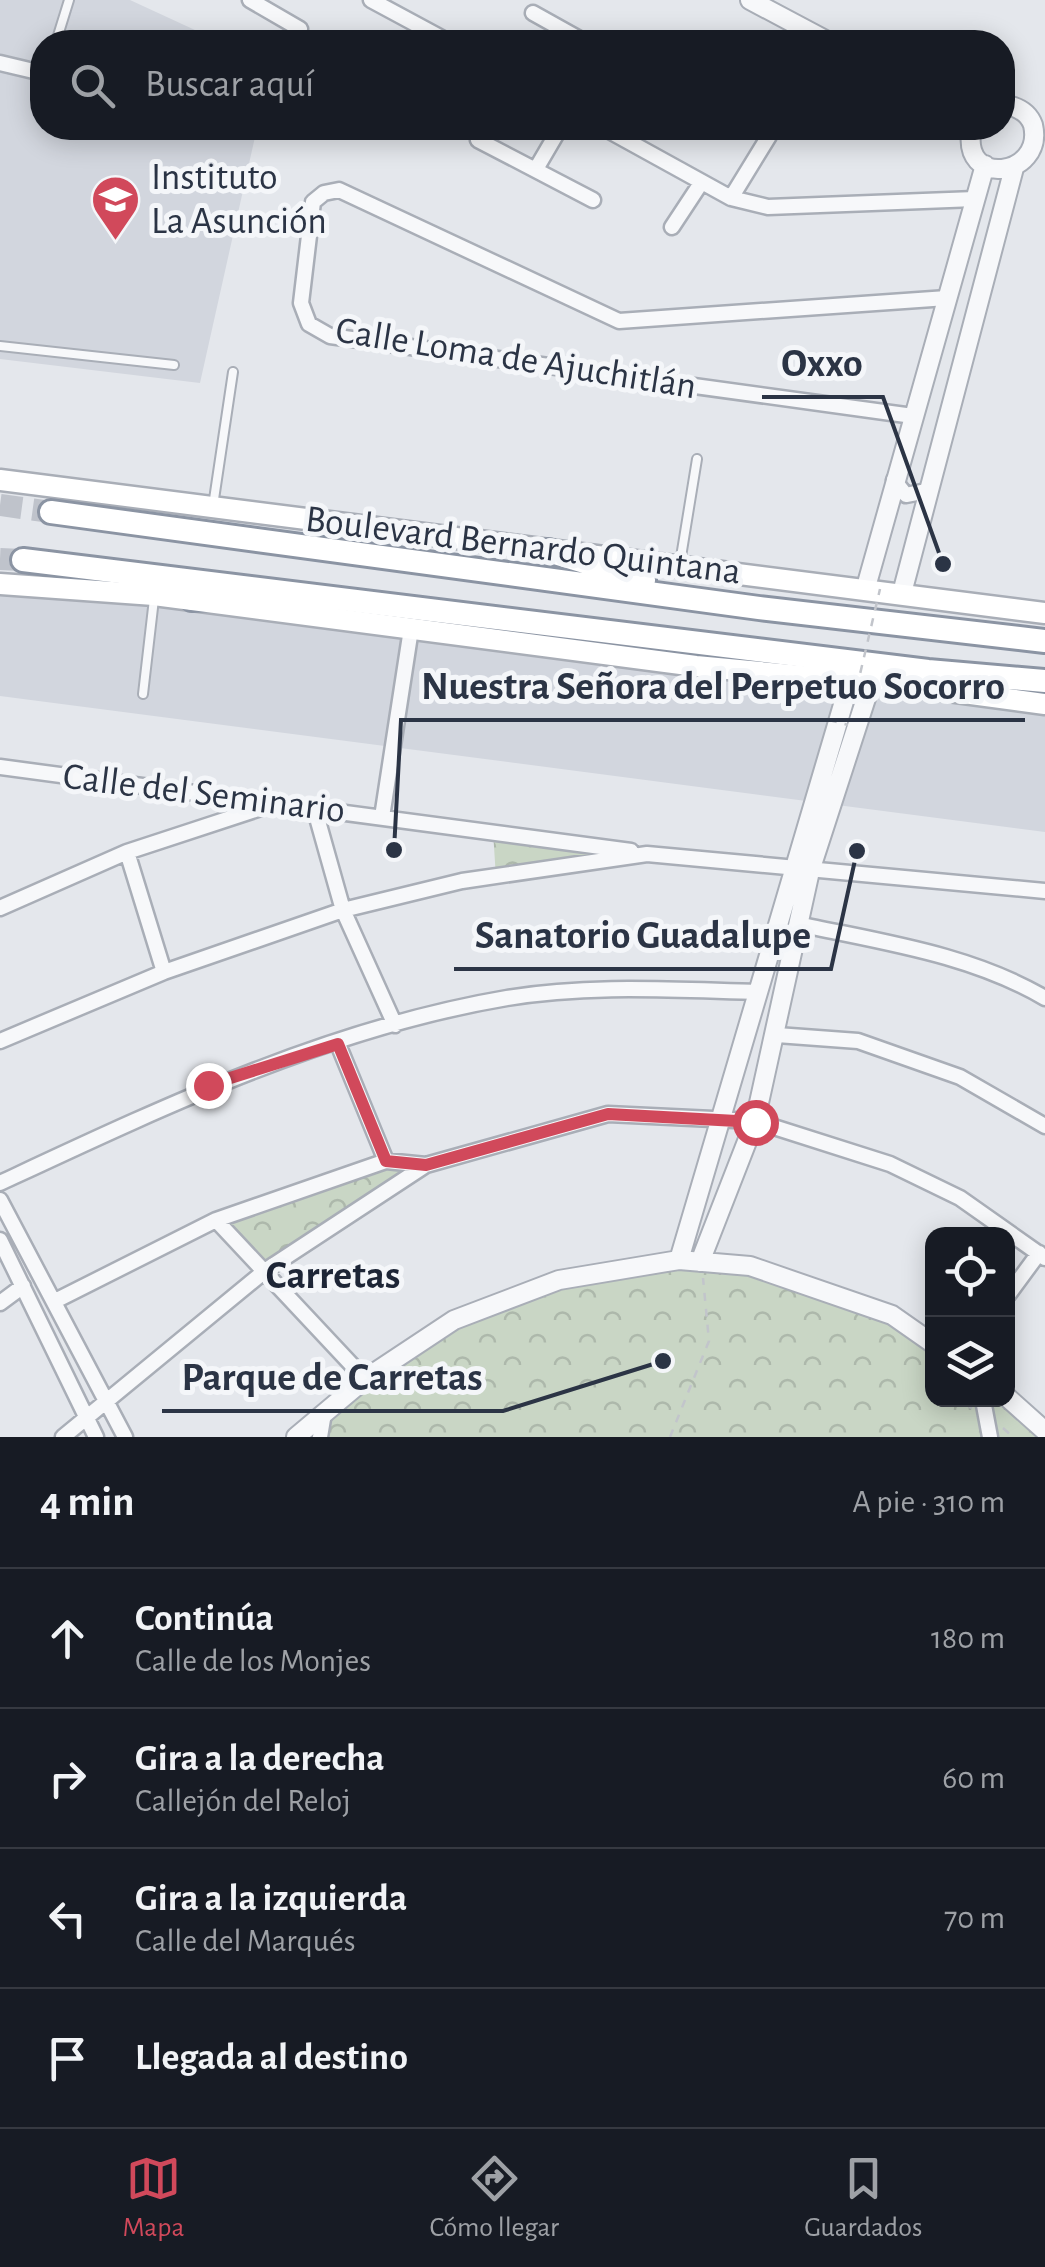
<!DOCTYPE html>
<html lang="es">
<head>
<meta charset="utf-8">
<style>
	body { margin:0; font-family:"Alegreya Sans",sans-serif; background:#20242c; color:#f1f3f6 }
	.controls { position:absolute; right:30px; bottom:30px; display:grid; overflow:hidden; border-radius:20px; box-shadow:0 5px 25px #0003 }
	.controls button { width:90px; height:90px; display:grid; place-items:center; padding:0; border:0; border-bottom:2px solid #363941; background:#171b24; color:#f1f3f6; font:50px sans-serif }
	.stop { position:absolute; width:30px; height:30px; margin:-22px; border:8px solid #d1495b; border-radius:50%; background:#fff }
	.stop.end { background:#d1495b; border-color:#fff; box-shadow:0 2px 10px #0008 }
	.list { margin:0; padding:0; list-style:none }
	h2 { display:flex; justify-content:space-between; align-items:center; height:130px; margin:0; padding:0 40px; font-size:42px }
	h2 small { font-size:32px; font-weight:400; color:#9ea1a6 }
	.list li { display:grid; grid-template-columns:65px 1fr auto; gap:30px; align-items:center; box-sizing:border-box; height:140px; padding:0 40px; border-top:2px solid #363941 }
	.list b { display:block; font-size:38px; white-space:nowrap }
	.list p { margin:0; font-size:32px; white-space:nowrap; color:#9ea1a6 }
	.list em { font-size:32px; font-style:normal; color:#9ea1a6 }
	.icon { flex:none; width:55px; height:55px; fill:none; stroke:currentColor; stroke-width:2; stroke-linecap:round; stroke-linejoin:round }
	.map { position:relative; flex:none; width:1045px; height:1437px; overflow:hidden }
	.search { position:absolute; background:#171b24; box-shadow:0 5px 25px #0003; left:30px; right:30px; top:30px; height:110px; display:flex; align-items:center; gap:25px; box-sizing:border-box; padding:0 35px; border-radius:40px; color:#9ea1a6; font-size:38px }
	.sheet { height:690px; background:#171b24 }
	nav { display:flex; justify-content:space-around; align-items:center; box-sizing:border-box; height:140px; border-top:2px solid #363941; background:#171b24; font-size:28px; color:#9ea1a6 }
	nav a { display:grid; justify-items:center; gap:5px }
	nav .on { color:#d1495b }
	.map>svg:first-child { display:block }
</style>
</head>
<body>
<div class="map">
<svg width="1045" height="1437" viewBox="0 0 1045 1437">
	<defs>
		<pattern id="forest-crowns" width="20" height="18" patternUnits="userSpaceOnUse" patternTransform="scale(2.5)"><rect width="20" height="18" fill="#c9d6c5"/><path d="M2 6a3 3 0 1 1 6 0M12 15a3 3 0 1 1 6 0" fill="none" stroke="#adb8ab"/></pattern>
	</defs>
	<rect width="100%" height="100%" fill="#e4e7ec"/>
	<!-- built -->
	<path fill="#d2d6de" d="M0,0H130L221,42H42V128H257L200,383L0,359Z
		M0,584L1045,704V832L0,696Z"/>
	<!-- forest -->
	<path fill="url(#forest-crowns)" d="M493,831L647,854L496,878Z
		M386,1161L426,1165L266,1270L216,1220Z
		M679,1260L750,1266L892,1315L932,1343V1400H1008L1045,1437H320L324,1412L454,1320L559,1280Z"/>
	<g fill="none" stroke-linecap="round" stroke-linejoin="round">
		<!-- trunk-tunnel -->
		<path stroke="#bfc3cb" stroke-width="22" stroke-dasharray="22 11" stroke-linecap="butt" d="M0,505L51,512
			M0,559L23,560"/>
		<defs>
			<path id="service" d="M56,42L69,0
				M0,346L174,365
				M213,506L233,372
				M680,563L697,459
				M143,694L154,599"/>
			<path id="minor" d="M250,0L300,29
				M371,0L449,42
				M533,13L585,42
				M0,63L42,73
				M604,128L731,198L768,207L975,199
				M478,140L593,200
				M536,169L560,128
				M731,198L769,136
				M672,227L701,183
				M913,416L330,336L309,324L301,303L313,202L324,193L339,190L619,321L947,298
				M894,480L906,495L927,491
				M0,767L631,851
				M314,807L343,910L395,1025
				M382,817L411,629
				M127,852L164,972
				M0,908L127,852L264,807
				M798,924C881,942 970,954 1045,998
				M777,1035L858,1041L960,1077L1045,1126
				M0,1041L164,972L343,910L462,881L647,854L1045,891
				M338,1044L386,1161
				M0,1183C163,1107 329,1028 507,998C590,984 675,990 759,992
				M0,1200L125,1437
				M216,1220L365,1379
				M0,1240L96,1437
				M1008,1295L1039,1253
				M55,1301L216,1220L386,1161L426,1165
				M0,1303L23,1286
				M983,1400L990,1437
				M63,1437L266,1270L426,1165L608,1114L755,1121L890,1164L960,1198L1045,1258
				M320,1437L324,1413"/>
			<path id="tertiary" d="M750,0L829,42
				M972,128C959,189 1045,177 1033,125C1028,111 1016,106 1002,104
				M866,587L985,165
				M902,593L1014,168
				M679,1260L850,681
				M700,1262L755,1121L810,871L871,683
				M1008,1398L1045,1431
				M296,1437L365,1379L454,1320L559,1280L679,1260L750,1266L892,1315L932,1343"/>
			<path id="secondary" d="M0,480L1045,613
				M0,584L154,595L696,666L919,687L1045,704"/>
			<path id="trunk" d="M51,512L759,608L1045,641
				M548,551L644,580
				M23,560L928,671L1045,681
				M192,599L248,596"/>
		</defs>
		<!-- service casing -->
		<use href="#service" stroke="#a9aeb7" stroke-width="12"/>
		<!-- minor casing -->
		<use href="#minor" stroke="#a9aeb7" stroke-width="19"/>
		<!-- tertiary casing -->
		<use href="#tertiary" stroke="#a9aeb7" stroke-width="22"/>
		<!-- secondary casing -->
		<use href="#secondary" stroke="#a9aeb7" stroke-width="25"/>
		<!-- trunk casing -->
		<use href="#trunk" stroke="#8b94a3" stroke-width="28"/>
		<!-- path -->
		<path stroke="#c2c5cb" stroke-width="2.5" stroke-dasharray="8 8" stroke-linecap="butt" d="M954,1400L972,1408
			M1003,1428L1013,1437
			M670,1437L709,1341L703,1278"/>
		<!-- service -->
		<use href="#service" stroke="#f7f8fa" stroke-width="8"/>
		<!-- minor -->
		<use href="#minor" stroke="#f7f8fa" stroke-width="14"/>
		<!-- tertiary -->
		<use href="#tertiary" stroke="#f7f8fa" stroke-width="18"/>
		<!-- secondary -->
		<use href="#secondary" stroke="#fff" stroke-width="20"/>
		<!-- trunk -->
		<use href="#trunk" stroke="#fff" stroke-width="22"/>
		<!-- path-bridge -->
		<path stroke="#c2c5cb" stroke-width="2.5" stroke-dasharray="8 8" stroke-linecap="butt" d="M853,704L880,589
			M829,720L848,725"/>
	</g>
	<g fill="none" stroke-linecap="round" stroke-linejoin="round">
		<!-- route -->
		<path stroke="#d1495b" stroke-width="12" d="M208,1085L338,1044L386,1161L426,1165L608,1114L755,1122"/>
	</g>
	<!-- icons -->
	<defs>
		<symbol id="school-pin" viewBox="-11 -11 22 30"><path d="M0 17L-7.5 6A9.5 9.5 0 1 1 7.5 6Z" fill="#d1495b" stroke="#f4f6f9"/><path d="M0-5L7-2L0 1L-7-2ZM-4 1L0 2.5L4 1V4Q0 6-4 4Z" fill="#fff"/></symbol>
	</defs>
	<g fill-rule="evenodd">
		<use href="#school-pin" x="88" y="172" width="55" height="75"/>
	</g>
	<g text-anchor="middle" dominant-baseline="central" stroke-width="10" stroke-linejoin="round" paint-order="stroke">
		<!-- poi labels -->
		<g font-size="38" fill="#2b3445" stroke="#f4f6f9" text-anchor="start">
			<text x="151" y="178">Instituto<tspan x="151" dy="44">La Asunción</tspan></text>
		</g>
		<!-- street labels -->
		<g font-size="38" fill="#2b3445" stroke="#f4f6f9">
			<text transform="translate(516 359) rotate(9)">Calle Loma de Ajuchitlán</text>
			<text transform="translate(523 546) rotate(7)">Boulevard Bernardo Quintana</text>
			<text transform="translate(204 794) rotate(7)">Calle del Seminario</text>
		</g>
		<!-- neighbourhood labels -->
		<g font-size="40" font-weight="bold" fill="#1d2536" stroke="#f4f6f9">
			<text x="333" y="1276">Carretas</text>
		</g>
	</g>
	<!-- callouts -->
	<path fill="none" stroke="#2b3445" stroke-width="4" d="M943 564L883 397H762M394 850L401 720H1025M857 851L831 969H454M663 1361L503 1411H162"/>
	<g fill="#2b3445" stroke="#f4f6f9" stroke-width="4">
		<circle cx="943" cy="564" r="10"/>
		<circle cx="394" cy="850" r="10"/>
		<circle cx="857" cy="851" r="10"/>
		<circle cx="663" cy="1361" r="10"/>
	</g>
	<g font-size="40" text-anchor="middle" font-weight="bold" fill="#2b3445" stroke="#f4f6f9" stroke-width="10" stroke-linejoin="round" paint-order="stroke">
		<text x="822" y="376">Oxxo</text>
		<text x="713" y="699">Nuestra Señora del Perpetuo Socorro</text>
		<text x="643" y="948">Sanatorio Guadalupe</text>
		<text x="332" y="1390">Parque de Carretas</text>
	</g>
</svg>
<div class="controls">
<button><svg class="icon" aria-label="locate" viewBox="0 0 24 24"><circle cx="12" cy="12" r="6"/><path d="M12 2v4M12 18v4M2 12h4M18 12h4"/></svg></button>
<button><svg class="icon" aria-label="layers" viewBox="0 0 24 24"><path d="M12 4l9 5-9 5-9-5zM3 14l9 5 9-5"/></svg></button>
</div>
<div class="stop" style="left:755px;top:1122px"></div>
<div class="stop end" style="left:208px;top:1085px"></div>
<div class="search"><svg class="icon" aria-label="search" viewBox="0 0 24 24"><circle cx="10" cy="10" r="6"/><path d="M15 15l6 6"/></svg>Buscar aquí</div>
</div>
<section class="sheet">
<h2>4 min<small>A pie · 310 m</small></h2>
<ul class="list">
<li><svg class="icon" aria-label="ahead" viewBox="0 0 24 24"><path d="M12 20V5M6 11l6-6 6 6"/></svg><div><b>Continúa</b><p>Calle de los Monjes</p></div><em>180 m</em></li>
<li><svg class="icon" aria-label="right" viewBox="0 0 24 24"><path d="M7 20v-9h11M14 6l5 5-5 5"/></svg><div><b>Gira a la derecha</b><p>Callejón del Reloj</p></div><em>60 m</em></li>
<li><svg class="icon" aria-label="left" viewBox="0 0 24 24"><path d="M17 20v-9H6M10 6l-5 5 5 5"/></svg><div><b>Gira a la izquierda</b><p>Calle del Marqués</p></div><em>70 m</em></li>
<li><svg class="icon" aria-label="arrive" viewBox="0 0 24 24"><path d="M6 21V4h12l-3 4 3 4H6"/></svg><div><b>Llegada al destino</b></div></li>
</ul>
</section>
<nav>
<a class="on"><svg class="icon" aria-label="map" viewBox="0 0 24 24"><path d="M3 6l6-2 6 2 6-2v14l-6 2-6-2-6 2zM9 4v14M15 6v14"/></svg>Mapa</a>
<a><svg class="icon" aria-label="directions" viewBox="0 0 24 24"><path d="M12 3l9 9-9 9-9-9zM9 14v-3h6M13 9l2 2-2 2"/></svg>Cómo llegar</a>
<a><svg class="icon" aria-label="saved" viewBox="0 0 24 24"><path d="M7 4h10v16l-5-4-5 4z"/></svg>Guardados</a>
</nav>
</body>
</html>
